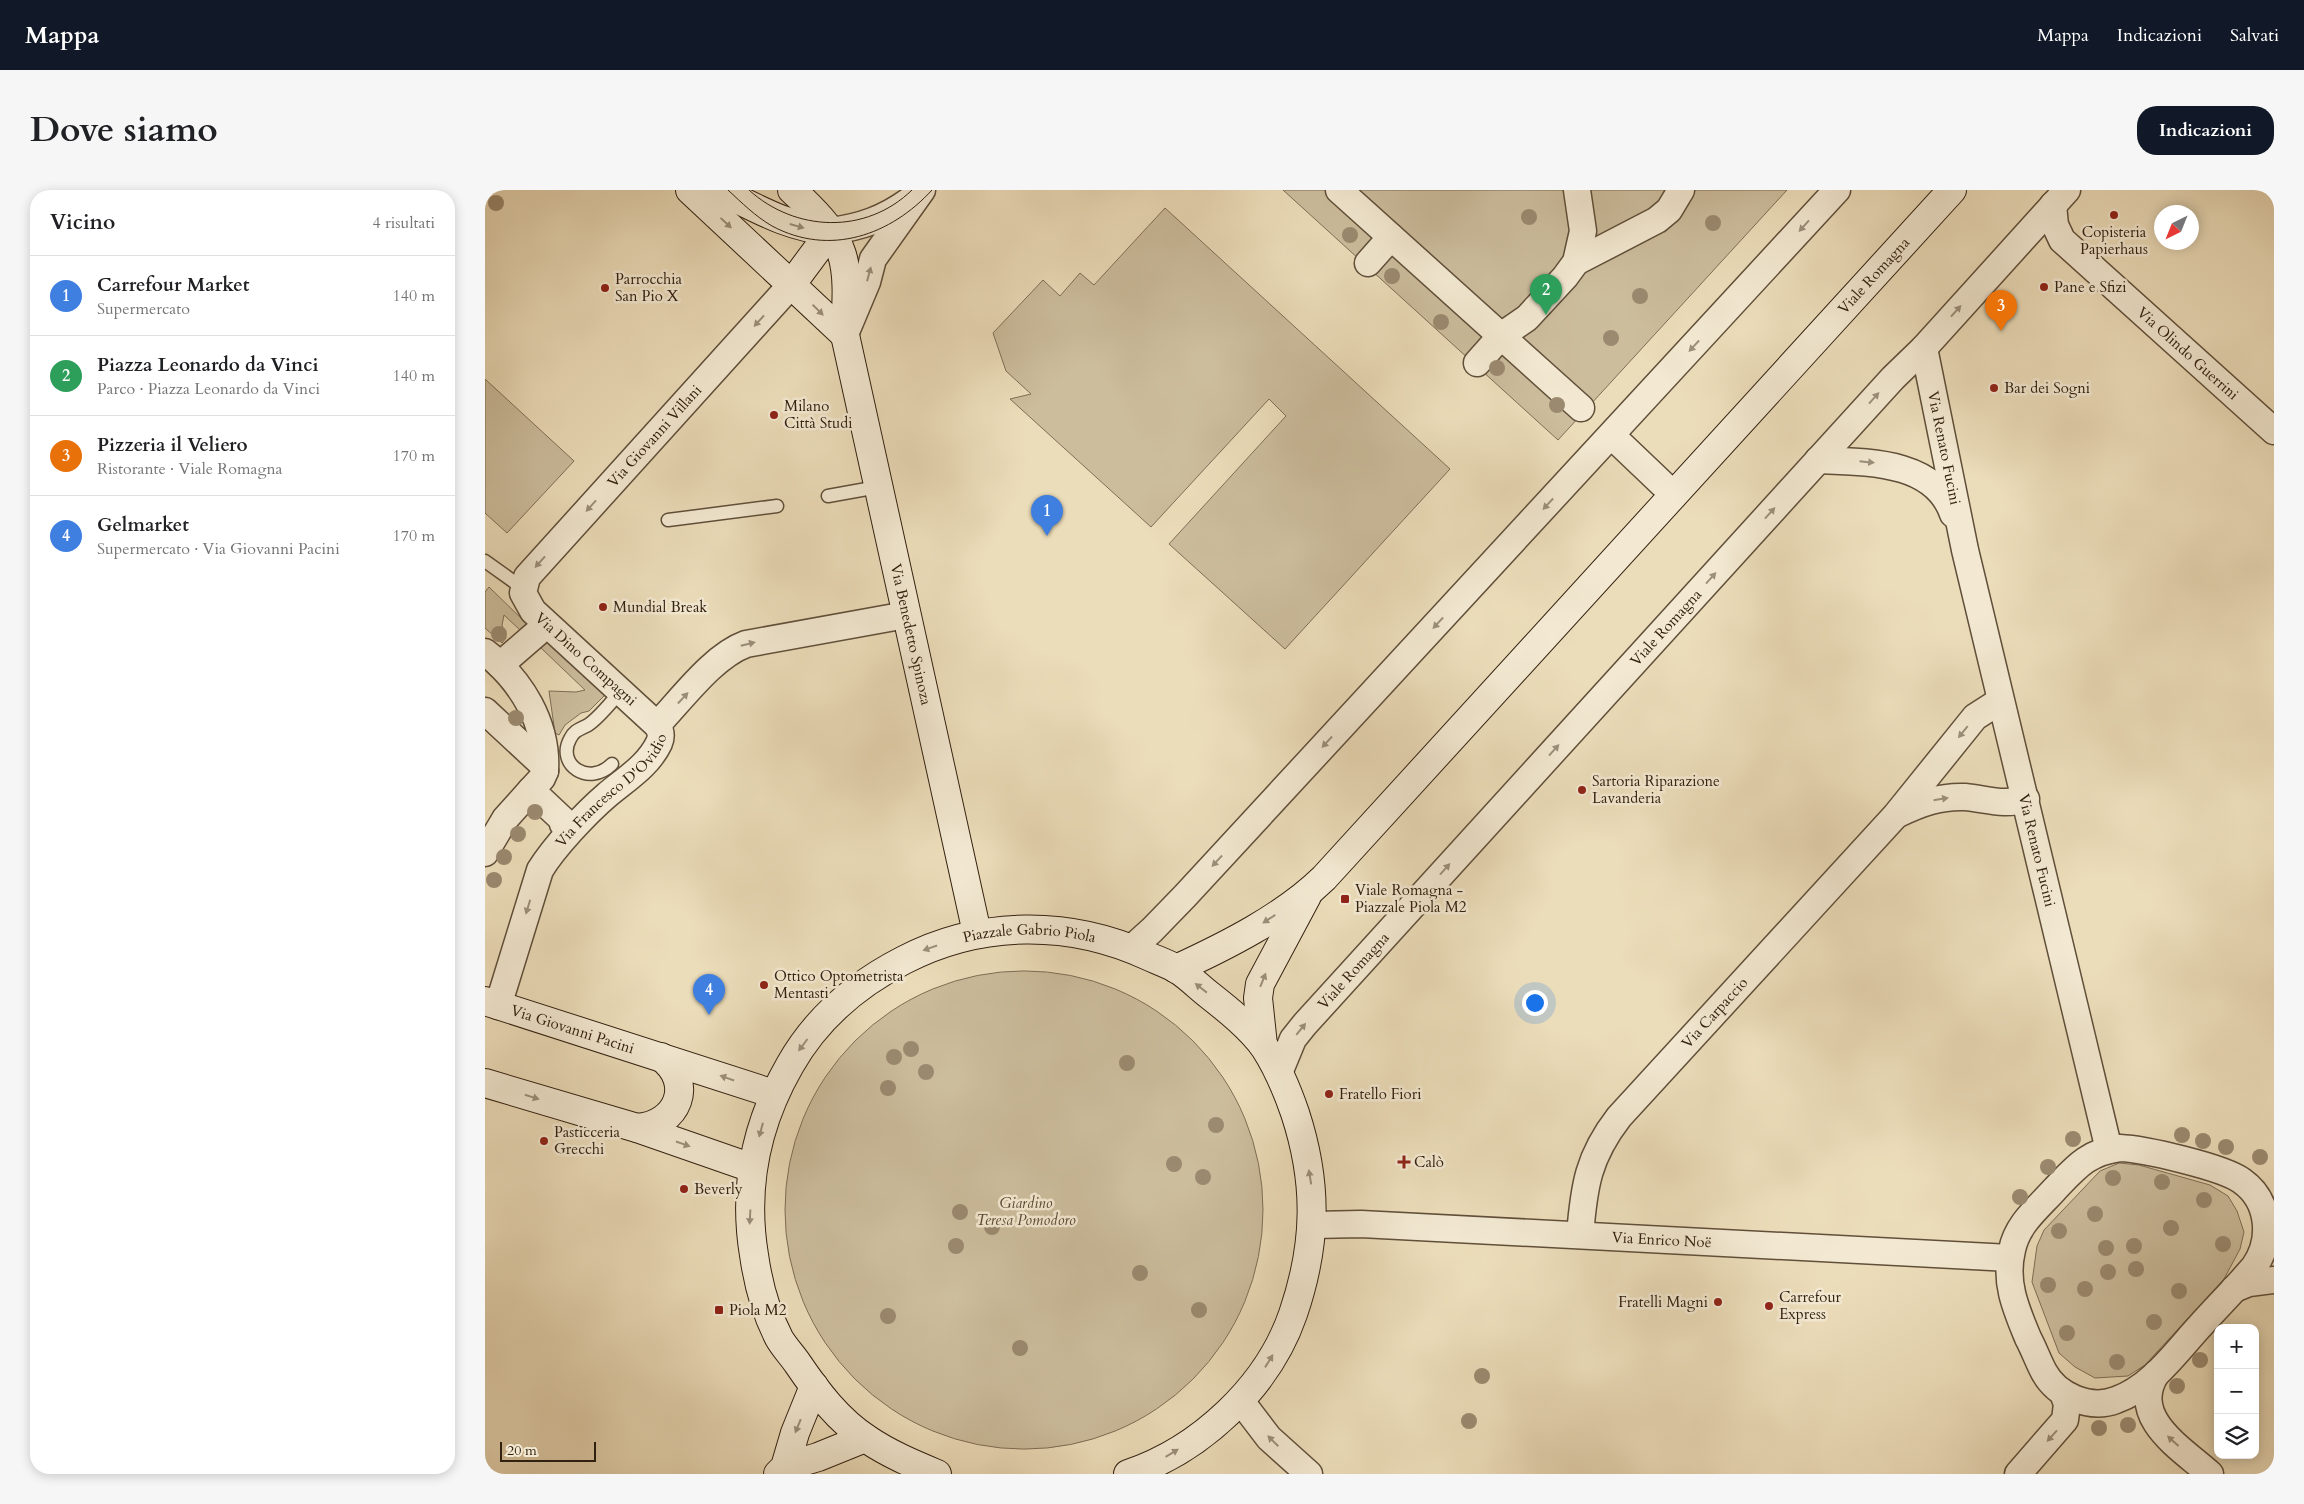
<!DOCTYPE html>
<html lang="it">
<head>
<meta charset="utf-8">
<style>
	body { margin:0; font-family:Cardo,serif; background:#f6f6f6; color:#202124 }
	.controls { position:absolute; right:15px; bottom:15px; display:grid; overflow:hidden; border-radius:10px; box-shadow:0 2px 12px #0003 }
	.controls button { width:45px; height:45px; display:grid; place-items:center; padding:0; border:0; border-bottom:1px solid #e0e0e0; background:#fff; color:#202124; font:25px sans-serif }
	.compass { position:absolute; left:1669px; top:15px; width:45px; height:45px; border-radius:50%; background:#fff; box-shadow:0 2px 12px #0003; rotate:223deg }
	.scale { position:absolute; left:15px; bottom:12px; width:96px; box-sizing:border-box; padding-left:5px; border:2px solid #322010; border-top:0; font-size:14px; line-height:18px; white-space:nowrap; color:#322010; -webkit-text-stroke:4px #f3e9d2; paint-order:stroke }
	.you { position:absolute; left:1049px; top:812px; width:18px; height:18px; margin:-12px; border:4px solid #fff; border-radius:50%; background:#1a73e8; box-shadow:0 0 0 8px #1a73e833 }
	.badge { display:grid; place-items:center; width:32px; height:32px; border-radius:50%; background:#111827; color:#fff; font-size:16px; font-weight:700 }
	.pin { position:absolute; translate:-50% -41px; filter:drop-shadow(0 1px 2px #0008) }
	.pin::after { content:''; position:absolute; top:26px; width:18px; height:15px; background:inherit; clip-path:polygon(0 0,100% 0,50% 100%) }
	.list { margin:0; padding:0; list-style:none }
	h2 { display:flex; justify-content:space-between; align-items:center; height:65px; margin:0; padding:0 20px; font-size:21px }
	h2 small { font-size:16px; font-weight:400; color:#757577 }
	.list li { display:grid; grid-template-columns:32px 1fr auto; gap:15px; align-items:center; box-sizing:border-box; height:80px; padding:0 20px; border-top:1px solid #e0e0e0 }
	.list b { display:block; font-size:19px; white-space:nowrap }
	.list p { margin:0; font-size:16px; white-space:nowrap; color:#757577 }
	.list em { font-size:16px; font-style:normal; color:#757577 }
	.icon { flex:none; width:28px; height:28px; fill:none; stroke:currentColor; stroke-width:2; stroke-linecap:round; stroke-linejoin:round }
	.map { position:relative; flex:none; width:1789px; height:1284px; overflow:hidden; border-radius:20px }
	header { display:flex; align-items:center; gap:30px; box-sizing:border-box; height:70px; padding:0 25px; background:#111827; color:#fff }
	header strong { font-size:24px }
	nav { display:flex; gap:28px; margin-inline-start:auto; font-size:18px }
	.intro { display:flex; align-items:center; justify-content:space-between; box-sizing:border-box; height:120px; padding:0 30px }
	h1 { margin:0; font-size:35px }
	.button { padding:12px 22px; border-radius:20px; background:#111827; color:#fff; font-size:18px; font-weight:700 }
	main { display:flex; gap:30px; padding:0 30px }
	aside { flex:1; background:#fff; border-radius:20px; box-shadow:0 2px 12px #0003 }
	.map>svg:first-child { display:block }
</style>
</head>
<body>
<header>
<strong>Mappa</strong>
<nav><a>Mappa</a><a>Indicazioni</a><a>Salvati</a></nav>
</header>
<div class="intro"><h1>Dove siamo</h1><a class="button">Indicazioni</a></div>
<main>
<aside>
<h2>Vicino<small>4 risultati</small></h2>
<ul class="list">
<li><span class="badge" style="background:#3f7fe0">1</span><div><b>Carrefour Market</b><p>Supermercato</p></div><em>140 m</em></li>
<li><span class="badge" style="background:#2e9e5b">2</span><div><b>Piazza Leonardo da Vinci</b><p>Parco · Piazza Leonardo da Vinci</p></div><em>140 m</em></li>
<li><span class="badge" style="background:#e8710a">3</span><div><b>Pizzeria il Veliero</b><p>Ristorante · Viale Romagna</p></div><em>170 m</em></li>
<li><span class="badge" style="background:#3f7fe0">4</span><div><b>Gelmarket</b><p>Supermercato · Via Giovanni Pacini</p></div><em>170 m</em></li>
</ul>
</aside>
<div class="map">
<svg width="1789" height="1284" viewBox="0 0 1789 1284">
	<rect width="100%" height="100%" fill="#ecddba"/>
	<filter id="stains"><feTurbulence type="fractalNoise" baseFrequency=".004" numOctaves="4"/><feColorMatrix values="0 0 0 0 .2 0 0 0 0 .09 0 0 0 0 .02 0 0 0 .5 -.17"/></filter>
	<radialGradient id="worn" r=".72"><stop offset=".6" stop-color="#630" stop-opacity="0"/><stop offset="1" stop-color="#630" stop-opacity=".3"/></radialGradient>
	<!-- green -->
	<path fill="#ccbd9d" stroke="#7f6e56" d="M798,0H1302L1073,250Z
		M680,18L965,279L800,459L684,354L801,226L784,209L666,337L525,209L546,204L521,181L508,143L558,90L575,106L595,83L609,95Z
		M0,189L89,271L22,343L0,323Z
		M4,397L42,434L36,441L19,425L17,435L21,448L17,453L0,438V402Z
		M62,452L120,505L104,521L96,523L80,535L74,545L70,543L64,501L91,502L100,500L56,458Z
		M300 1020a239 239 0 1 1 478 0a239 239 0 1 1-478 0Z
		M1634,973L1654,975L1725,995L1743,1006L1752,1021L1759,1042L1755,1059L1739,1089L1660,1175L1643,1186L1610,1188L1590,1177L1574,1163L1547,1092L1552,1056L1559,1040L1615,981Z"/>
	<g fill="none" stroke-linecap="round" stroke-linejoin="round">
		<defs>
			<path id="lane" d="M343,306L393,297
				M183,330L292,316
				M0,371L39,399
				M127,574C104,597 71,575 85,549C89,540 96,539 103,535C115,527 126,512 136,501"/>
			<g id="street">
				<path d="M854,0L1096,218"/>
				<path id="s1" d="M1568,15L1570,35L1577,50L1789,241"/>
				<path d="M346,41C376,37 399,29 424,11"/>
				<path d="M1091,72L1172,30L1184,20L1196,0"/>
				<path d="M883,73L906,47"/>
				<path d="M361,142L382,92L388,69L437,0"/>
				<path id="s2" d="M1439,158L1480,360L1624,960"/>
				<path d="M992,173L1016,146L1042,128L1080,87L1091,72L1098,41L1092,0"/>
				<path d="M1127,246L1189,305"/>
				<path d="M1333,270C1380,272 1450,270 1468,324"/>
				<path d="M0,462C36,490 63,534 60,581"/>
				<path d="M15,475L52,443"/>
				<path d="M0,521L56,573L60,581L57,588L46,600L80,632L78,634"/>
				<path d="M172,535C197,509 228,466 261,454L421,425"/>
				<path d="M1413,624C1436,613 1455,606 1480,607C1502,609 1519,616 1541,609"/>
				<path d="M0,663L20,629L46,600"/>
				<path d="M647,758L667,740L700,706L1352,0"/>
				<path id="s3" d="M13,816L55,680C69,657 101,623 122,605C141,589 163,576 174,553C177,546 176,541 172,535L48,421L38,403L42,387L306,95"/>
				<path id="s4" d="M794,883L808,849L820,834L1408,188L1439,158L1582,0"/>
				<path d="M1635,958C1659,959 1738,977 1757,991C1785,1011 1788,1050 1769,1077C1752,1097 1733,1116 1715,1136C1691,1162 1666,1198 1631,1210C1605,1220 1572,1206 1559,1182C1553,1171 1549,1159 1543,1148C1531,1119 1519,1092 1527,1060C1532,1034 1553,1018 1570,999C1591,977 1603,962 1635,958Z"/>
				<path id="s5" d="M828,1035L876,1034L1525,1068"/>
				<path id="s6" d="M1095,1045C1099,996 1103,967 1134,927L1411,625L1490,527L1515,511"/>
				<path d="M1749,1099L1764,1093L1789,1090"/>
				<path d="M1671,1184C1644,1228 1696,1258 1725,1284"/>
				<path d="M755,1210L784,1248L824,1284"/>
				<path d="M1533,1284L1580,1230L1582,1214L1578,1203"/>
			</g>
			<g id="secondary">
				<path d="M205,0L360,145"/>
				<path d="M234,0C271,18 304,38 346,41"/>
				<path id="s7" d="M307,0C365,53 364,69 360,145L492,743"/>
				<path d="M306,95L346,41"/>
				<path id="s8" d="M691,779C741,756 799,727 839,688L1467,0"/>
				<path id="s9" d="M0,811L289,904"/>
				<path d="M778,855L773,808L775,794L822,706"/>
				<path d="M0,893L152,938L267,978"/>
				<path d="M152,938C193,935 210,893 176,867"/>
				<path d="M300,1277L333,1267L380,1248"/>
				<path d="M293,1284L300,1277L310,1243L329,1196"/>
				<path id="s10" d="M452,1284C428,1274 404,1264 382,1249C353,1230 332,1202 313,1174C307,1165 299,1157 294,1148C281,1123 273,1093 269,1065C258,998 271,934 305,875C331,829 372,794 419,770C496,730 585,730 663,766C672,770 683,774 692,779C703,786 713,796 723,804C742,819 766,838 780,858C793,878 802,900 810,923C833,993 832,1054 808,1124C783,1197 715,1260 643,1284"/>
			</g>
		</defs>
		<!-- lane casing -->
		<use href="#lane" stroke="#604f3a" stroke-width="15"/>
		<!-- street casing -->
		<use href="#street" stroke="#604f3a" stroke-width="29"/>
		<!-- secondary casing -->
		<use href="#secondary" stroke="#322010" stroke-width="30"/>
		<!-- lane -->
		<use href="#lane" stroke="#f3e9d2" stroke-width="12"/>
		<!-- street -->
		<use href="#street" stroke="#f3e9d2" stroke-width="26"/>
		<!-- secondary -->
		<use href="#secondary" stroke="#f3e9d2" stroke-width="28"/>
		<!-- tram -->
		<path stroke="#322010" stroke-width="1" d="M243,0C257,13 270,26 287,36C345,67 406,45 447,0
			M264,0C310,42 381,45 427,0"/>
	</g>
	<!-- trees -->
	<g fill="#9b8a70">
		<circle cx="11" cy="13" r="8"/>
		<circle cx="1044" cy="27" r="8"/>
		<circle cx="1228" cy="33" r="8"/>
		<circle cx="865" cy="45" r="8"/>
		<circle cx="907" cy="86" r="8"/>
		<circle cx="1155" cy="106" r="8"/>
		<circle cx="956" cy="132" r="8"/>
		<circle cx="1126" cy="148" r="8"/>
		<circle cx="1012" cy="178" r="8"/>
		<circle cx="1072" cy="215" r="8"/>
		<circle cx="14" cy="444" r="8"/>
		<circle cx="31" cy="528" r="8"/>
		<circle cx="50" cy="622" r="8"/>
		<circle cx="33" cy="644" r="8"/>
		<circle cx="19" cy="667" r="8"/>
		<circle cx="9" cy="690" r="8"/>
		<circle cx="426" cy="859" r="8"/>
		<circle cx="409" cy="867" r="8"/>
		<circle cx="642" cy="873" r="8"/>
		<circle cx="441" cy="882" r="8"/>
		<circle cx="403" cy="898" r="8"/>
		<circle cx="731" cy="935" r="8"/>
		<circle cx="1697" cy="945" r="8"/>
		<circle cx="1588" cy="949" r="8"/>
		<circle cx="1718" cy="951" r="8"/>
		<circle cx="1741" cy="957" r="8"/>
		<circle cx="1775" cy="967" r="8"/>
		<circle cx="689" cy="974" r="8"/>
		<circle cx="1563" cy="977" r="8"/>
		<circle cx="718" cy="987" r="8"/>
		<circle cx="1628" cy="988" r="8"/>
		<circle cx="1677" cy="992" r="8"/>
		<circle cx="1535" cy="1007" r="8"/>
		<circle cx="1719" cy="1010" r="8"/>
		<circle cx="475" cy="1022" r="8"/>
		<circle cx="1610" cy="1024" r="8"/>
		<circle cx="507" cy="1037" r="8"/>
		<circle cx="1686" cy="1038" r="8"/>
		<circle cx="1574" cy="1041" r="8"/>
		<circle cx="1738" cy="1054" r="8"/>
		<circle cx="471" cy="1056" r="8"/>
		<circle cx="1649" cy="1056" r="8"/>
		<circle cx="1621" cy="1058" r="8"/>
		<circle cx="1651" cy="1079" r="8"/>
		<circle cx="1623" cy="1082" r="8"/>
		<circle cx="655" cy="1083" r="8"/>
		<circle cx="1563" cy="1095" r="8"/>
		<circle cx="1600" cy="1099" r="8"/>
		<circle cx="1694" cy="1101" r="8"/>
		<circle cx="714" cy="1120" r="8"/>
		<circle cx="403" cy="1126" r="8"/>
		<circle cx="1669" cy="1132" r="8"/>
		<circle cx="1582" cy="1143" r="8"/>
		<circle cx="535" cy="1158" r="8"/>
		<circle cx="1715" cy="1170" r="8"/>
		<circle cx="1632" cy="1172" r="8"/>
		<circle cx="997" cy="1186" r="8"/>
		<circle cx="1692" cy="1196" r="8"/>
		<circle cx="984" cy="1231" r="8"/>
		<circle cx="1643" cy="1235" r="8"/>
		<circle cx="1614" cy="1238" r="8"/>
	</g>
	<!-- one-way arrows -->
	<defs><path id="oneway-solid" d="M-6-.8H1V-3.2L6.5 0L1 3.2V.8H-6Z" transform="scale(1.25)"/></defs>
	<g fill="#9c8f7b">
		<use href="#oneway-solid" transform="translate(241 33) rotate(43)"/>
		<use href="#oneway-solid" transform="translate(312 36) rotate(16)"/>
		<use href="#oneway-solid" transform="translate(1319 36) rotate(132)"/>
		<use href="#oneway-solid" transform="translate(384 84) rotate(-75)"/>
		<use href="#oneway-solid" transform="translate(333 120) rotate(44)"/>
		<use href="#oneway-solid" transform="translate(1471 121) rotate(-48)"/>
		<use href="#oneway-solid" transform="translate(274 131) rotate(132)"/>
		<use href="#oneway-solid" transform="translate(1209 156) rotate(133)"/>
		<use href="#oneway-solid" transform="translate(1389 208) rotate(-48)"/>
		<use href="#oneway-solid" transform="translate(1382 272) rotate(6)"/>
		<use href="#oneway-solid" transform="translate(1063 314) rotate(133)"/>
		<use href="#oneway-solid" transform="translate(106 316) rotate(132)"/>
		<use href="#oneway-solid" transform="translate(1285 323) rotate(-48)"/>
		<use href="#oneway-solid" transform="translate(55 372) rotate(132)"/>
		<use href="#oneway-solid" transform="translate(1226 388) rotate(-48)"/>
		<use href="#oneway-solid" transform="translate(953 433) rotate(133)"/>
		<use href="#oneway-solid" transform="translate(263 454) rotate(-14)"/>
		<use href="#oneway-solid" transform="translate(198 508) rotate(-47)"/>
		<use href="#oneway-solid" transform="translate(1478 542) rotate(129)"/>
		<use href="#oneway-solid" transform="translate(842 552) rotate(133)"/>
		<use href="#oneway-solid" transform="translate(1069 560) rotate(-48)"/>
		<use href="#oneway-solid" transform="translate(1456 609) rotate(-9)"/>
		<use href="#oneway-solid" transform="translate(732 671) rotate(133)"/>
		<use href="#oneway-solid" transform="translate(960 679) rotate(-48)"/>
		<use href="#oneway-solid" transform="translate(43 717) rotate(107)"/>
		<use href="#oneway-solid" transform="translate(784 729) rotate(147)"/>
		<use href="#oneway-solid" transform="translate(445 758) rotate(161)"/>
		<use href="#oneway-solid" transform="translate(778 790) rotate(-68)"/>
		<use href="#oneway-solid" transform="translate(716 798) rotate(-142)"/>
		<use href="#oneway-solid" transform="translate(816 839) rotate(-51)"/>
		<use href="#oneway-solid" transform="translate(318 855) rotate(127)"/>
		<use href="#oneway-solid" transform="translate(242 888) rotate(-161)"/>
		<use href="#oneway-solid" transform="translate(47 907) rotate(17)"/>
		<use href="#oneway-solid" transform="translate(276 940) rotate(105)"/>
		<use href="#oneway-solid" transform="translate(198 954) rotate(19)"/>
		<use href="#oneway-solid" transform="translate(825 987) rotate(-99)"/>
		<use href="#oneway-solid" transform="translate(265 1027) rotate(93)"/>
		<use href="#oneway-solid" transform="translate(784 1171) rotate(-58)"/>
		<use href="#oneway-solid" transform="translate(313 1236) rotate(112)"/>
		<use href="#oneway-solid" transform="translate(1567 1246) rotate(132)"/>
		<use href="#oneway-solid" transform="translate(788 1251) rotate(-135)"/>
		<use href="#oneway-solid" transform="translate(1688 1251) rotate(-138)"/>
		<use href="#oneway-solid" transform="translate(687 1263) rotate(-31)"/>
	</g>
	<!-- markers -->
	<g fill="#8f2418" stroke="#f3e9d2" stroke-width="2">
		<circle cx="1629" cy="25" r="5"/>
		<circle cx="1559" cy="97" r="5"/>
		<circle cx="120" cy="98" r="5"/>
		<circle cx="1509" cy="198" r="5"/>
		<circle cx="289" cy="225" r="5"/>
		<circle cx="118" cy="417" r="5"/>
		<circle cx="1097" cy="600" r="5"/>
		<rect x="855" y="704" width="10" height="10" rx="2.5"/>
		<circle cx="279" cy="795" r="5"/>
		<circle cx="844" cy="904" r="5"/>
		<circle cx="59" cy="951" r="5"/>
		<path d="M916.5 964.5h5v5h5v5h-5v5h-5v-5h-5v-5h5z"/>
		<circle cx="199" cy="999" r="5"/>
		<circle cx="1233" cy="1112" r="5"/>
		<circle cx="1284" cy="1116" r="5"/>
		<rect x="229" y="1115" width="10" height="10" rx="2.5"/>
	</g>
	<g text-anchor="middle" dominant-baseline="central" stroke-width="5" stroke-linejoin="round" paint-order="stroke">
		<!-- poi labels -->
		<g font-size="15" fill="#322010" stroke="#f3e9d2" text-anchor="start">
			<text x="1629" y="42" text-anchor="middle">Copisteria<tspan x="1629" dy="17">Papierhaus</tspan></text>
			<text x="130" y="89">Parrocchia<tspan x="130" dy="17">San Pio X</tspan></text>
			<text x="1569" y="97">Pane e Sfizi</text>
			<text x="1519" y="198">Bar dei Sogni</text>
			<text x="299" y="216">Milano<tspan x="299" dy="17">Città Studi</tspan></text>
			<text x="128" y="417">Mundial Break</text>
			<text x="1107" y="591">Sartoria Riparazione<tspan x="1107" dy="17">Lavanderia</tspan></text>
			<text x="870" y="700">Viale Romagna -<tspan x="870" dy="17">Piazzale Piola M2</tspan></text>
			<text x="289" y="786">Ottico Optometrista<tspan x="289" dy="17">Mentasti</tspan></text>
			<text x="854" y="904">Fratello Fiori</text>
			<text x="69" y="942">Pasticceria<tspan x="69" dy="17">Grecchi</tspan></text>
			<text x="929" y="972">Calò</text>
			<text x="209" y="999">Beverly</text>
			<text x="1294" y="1107">Carrefour<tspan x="1294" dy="17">Express</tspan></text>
			<text x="1223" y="1112" text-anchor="end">Fratelli Magni</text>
			<text x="244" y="1120">Piola M2</text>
		</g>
		<!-- street labels -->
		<g font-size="15" fill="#322010" stroke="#f3e9d2">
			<text stroke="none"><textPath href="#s8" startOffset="990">Viale Romagna</textPath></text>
			<text stroke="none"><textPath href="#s1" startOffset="206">Via Olindo Guerrini</textPath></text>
			<text stroke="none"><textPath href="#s3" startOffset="732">Via Giovanni Villani</textPath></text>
			<text stroke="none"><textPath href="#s2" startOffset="102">Via Renato Fucini</textPath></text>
			<text stroke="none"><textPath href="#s4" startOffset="592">Viale Romagna</textPath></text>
			<text stroke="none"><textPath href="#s7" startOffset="470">Via Benedetto Spinoza</textPath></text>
			<text transform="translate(101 469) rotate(42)">Via Dino Compagni</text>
			<text stroke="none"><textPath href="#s3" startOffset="250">Via Francesco D'Ovidio</textPath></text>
			<text stroke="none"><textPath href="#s2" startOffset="515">Via Renato Fucini</textPath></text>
			<text stroke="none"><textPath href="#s10" startOffset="785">Piazzale Gabrio Piola</textPath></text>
			<text stroke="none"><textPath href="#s4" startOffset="128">Viale Romagna</textPath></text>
			<text stroke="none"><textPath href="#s6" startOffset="268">Via Carpaccio</textPath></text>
			<text stroke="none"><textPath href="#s9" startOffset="92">Via Giovanni Pacini</textPath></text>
			<text stroke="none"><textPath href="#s5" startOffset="349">Via Enrico Noë</textPath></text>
		</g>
		<!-- park labels -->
		<g font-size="15" font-style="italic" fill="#584733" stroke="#f3e9d2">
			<text x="541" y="1013">Giardino<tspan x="541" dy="17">Teresa Pomodoro</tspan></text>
		</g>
	</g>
	<rect width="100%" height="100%" filter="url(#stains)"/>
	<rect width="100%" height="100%" fill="url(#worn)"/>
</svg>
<div class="controls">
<button>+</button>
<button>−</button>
<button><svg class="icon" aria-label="layers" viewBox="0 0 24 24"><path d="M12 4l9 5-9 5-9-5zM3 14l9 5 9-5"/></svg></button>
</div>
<svg class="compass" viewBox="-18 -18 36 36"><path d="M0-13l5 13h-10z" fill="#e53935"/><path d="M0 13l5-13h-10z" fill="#757577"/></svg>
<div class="scale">20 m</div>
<div class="you"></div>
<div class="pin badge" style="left:562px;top:346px;background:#3f7fe0">1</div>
<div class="pin badge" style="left:1061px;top:125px;background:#2e9e5b">2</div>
<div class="pin badge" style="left:1516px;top:141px;background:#e8710a">3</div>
<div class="pin badge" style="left:224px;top:825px;background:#3f7fe0">4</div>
</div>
</main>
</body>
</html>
